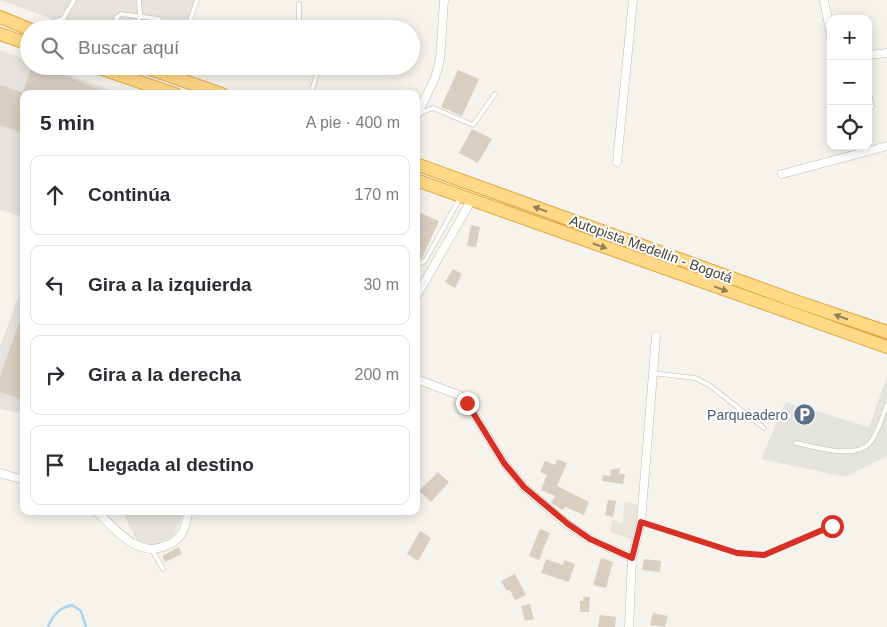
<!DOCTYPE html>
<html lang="es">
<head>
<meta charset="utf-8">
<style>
	body { margin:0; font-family:Arial,sans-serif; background:#f2f2f3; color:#2b2b33 }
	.controls { position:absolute; right:15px; top:15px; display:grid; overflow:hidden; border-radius:10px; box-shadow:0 2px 12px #0003 }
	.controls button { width:45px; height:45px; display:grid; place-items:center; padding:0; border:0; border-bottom:1px solid #e1e1e2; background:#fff; color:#2b2b33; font:25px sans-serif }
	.stop { position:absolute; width:15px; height:15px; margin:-11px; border:4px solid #d93025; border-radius:50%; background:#fff }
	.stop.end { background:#d93025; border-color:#fff; box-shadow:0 1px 5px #0008 }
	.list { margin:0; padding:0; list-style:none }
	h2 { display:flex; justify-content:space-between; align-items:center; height:65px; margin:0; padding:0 20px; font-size:21px }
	h2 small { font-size:16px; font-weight:400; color:#7c7c81 }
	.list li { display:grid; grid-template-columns:32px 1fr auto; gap:15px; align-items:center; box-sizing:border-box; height:80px; margin:0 10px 10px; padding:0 10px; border:1px solid #e1e1e2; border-radius:10px }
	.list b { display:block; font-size:19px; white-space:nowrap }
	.list em { font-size:16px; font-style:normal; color:#7c7c81 }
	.icon { flex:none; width:28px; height:28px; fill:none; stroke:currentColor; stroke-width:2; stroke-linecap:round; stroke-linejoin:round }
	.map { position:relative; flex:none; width:887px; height:627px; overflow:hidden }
	.search { position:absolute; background:#fff; box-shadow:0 2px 12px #0003; left:20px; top:20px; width:400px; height:55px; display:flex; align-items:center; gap:12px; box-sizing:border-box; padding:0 18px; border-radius:28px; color:#7c7c81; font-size:19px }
	.panel { position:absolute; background:#fff; box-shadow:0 2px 12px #0003; left:20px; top:90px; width:400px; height:425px; border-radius:10px }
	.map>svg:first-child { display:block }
</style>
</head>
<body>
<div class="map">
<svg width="887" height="627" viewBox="0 0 887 627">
	<rect width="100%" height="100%" fill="#f6f3ec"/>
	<!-- residential -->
	<path fill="#eae5da" d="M625,502L642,505L634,540L610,532L612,520L622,523Z"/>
	<!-- industrial -->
	<path fill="#e6e2dd" d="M0,0H195L185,29H80Z
		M0,50L29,61V66H45L122,94H24V217L0,210Z
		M24,282V414L0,409V346Z
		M122,511H185L173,536L153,546L138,542Z"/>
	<!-- parking -->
	<path fill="#e5e3e0" d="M887,376V456L846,477L761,459L786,402L869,427Z"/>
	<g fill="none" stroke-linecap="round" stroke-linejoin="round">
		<!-- stream -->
		<path stroke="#a9d4f2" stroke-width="2.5" d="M48,627C53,615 59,608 72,605L81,611L86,627"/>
	</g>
	<!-- building -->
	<path fill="#d8cfc1" d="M32,66H42L110,94H24V134L0,125V85L23,93Z
		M458,70L479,79L462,116L441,107Z
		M472,129L492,139L478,163L459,153Z
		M416,211L439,221L422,258L419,260L416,259Z
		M471,225L480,227L476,247L467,246Z
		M453,269L462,274L455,288L445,282Z
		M23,312H24V400L0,392V376Z
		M557,459L567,463L557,486L589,502L584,515L565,507L563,510L551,503L555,496L541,490L547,475L540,472L545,461L555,465Z
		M620,468L619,474H625L623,484L602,481L603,475L610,476L611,470Z
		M438,472L449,482L431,502L419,491Z
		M608,500L616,501L613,517L605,515Z
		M540,529L550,533L539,560L529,556Z
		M420,531L431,538L418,561L407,554Z
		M179,547L182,554L165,562L162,556Z
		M601,558L613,562L606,588L593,585Z
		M546,559L563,565L564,560L575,564L569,582L541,573Z
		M644,559L661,561L660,572L642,570Z
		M515,574L526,595L515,600L510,590L507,591L501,581Z
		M583,597H590L589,612H580V601H583Z
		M530,604L534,619L525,621L521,606Z
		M653,613L668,616L665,627L650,625Z
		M600,615L616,617L615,627H598Z"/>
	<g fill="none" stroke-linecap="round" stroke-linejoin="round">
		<defs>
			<path id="service" d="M63,19L74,0
				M63,19L72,29
				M31,28L63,19
				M114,29L117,17L121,14L159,19L161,24L159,29
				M136,29L140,15L139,0
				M187,29L197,0
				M299,29V4
				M173,74L175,66
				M868,87L872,107
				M311,94L319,66
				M420,113L433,108L473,125L495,94
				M416,263L419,264L425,261L460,198
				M652,373L695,378L709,385L764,428
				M796,443C815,447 853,459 869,444C878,434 882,417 887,405
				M641,522L737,553L764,555L832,526
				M152,550L163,569"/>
			<path id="minor" d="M824,0L831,36
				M868,55L887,53
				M416,117L435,78L440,60L444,0
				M617,162L633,0
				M782,174L887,146
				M416,297L471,201
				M416,379L459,395L467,403L504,463L524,487L567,524L590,539L632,558L629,627
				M0,473L24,480
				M96,511C115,528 138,560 167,545C173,543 178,539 182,533C185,527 187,518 189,511
				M632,558L641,522L656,336"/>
			<path id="trunk" d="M0,17L29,29
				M0,34L29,44
				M93,66L175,94
				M141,66L222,94
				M416,164L798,302L887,332
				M416,180L887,347"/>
		</defs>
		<!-- service casing -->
		<use href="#service" stroke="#c2bbae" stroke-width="5"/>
		<!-- minor casing -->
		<use href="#minor" stroke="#c2bbae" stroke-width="9"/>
		<!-- trunk casing -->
		<use href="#trunk" stroke="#e0a43c" stroke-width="14"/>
		<!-- service -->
		<use href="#service" stroke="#fff" stroke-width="4"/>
		<!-- minor -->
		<use href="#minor" stroke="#fff" stroke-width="8"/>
		<!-- trunk -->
		<use href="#trunk" stroke="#ffd985" stroke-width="12"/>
	</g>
	<!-- one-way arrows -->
	<defs><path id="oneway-solid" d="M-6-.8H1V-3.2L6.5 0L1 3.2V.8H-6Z" transform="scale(1.25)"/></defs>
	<g fill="#938057">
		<use href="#oneway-solid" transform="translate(540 209) rotate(-160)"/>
		<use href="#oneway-solid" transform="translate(600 246) rotate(19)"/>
		<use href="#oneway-solid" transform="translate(721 289) rotate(20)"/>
		<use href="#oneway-solid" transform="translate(841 317) rotate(-161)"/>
	</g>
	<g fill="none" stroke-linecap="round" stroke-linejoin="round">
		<!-- route -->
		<path stroke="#d93025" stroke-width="6" d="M467,403L504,463L524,487L568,524L590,539L632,558L641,522L737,553L764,555L832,526"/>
	</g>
	<!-- icons -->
	<defs>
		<symbol id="parking-disc" viewBox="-11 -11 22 22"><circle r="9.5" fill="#5c6f8a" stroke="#fff"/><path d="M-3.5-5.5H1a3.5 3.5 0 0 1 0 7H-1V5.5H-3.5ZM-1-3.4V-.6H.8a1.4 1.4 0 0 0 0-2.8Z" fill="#fff"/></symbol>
	</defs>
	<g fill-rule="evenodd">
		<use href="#parking-disc" x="792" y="402" width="25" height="25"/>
	</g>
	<g text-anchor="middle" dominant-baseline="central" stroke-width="4" stroke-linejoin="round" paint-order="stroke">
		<!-- street labels -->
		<g font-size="14" fill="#4b4439" stroke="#fff">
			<text transform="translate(651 249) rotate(20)">Autopista Medellín - Bogotá</text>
		</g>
		<!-- service labels -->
		<g font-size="14" fill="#4e5e75" stroke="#fff" text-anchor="end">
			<text x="788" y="415">Parqueadero</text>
		</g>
	</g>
</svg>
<div class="controls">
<button>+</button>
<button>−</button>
<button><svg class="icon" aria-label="locate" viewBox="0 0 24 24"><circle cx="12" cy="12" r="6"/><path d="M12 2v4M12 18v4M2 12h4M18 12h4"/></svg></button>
</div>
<div class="stop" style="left:832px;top:526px"></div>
<div class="stop end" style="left:467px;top:403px"></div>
<div class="search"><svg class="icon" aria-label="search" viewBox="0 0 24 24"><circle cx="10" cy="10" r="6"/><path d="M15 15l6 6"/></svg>Buscar aquí</div>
<section class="panel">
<h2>5 min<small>A pie · 400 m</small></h2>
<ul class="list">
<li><svg class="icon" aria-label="ahead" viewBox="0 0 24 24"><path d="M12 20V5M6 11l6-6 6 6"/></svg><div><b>Continúa</b></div><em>170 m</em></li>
<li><svg class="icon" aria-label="left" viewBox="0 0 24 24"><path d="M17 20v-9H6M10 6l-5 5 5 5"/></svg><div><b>Gira a la izquierda</b></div><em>30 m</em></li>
<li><svg class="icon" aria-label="right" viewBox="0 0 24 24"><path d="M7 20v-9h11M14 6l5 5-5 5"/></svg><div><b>Gira a la derecha</b></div><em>200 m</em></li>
<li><svg class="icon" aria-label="arrive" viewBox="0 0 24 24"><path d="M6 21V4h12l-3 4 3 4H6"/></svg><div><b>Llegada al destino</b></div></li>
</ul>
</section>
</div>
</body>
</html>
